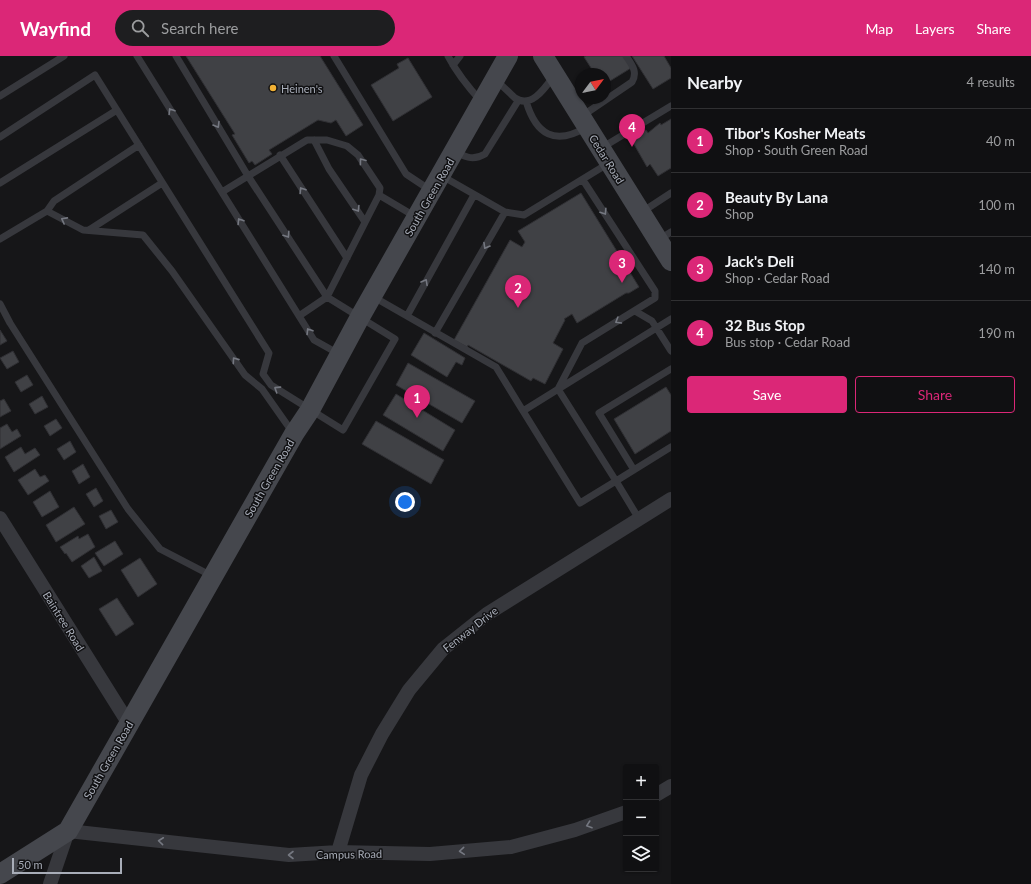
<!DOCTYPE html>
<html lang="en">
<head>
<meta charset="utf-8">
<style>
	body { margin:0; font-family:Lato,sans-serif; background:#1e1e20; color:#f1f3f6 }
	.controls { position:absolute; right:12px; bottom:12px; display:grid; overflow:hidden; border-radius:4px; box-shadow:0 1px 3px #0004 }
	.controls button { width:36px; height:36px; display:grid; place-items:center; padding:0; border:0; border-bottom:1px solid #303032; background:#101012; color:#f1f3f6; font:20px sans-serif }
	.compass { position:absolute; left:575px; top:12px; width:36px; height:36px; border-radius:50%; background:#101012; box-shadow:0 1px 3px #0004; rotate:58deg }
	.scale { position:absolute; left:12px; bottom:10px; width:110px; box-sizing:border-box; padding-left:4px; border:2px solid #a8adb8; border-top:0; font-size:11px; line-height:14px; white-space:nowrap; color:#a8adb8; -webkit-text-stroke:3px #111113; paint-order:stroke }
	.you { position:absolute; left:405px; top:446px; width:14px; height:14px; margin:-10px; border:3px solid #fff; border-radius:50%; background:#1a73e8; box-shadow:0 0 0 6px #1a73e833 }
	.badge { display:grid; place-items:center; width:26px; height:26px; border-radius:50%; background:#db2777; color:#fff; font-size:13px; font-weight:700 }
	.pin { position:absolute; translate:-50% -33px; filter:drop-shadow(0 1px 2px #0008) }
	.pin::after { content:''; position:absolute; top:21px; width:14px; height:12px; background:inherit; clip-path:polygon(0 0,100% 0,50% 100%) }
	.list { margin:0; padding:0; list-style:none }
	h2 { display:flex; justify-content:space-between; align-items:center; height:52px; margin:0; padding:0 16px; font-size:17px }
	h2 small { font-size:13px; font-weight:400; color:#9c9d9f }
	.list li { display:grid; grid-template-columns:26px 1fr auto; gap:12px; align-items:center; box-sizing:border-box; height:64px; padding:0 16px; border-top:1px solid #303032 }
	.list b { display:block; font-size:15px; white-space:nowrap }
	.list p { margin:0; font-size:13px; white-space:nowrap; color:#9c9d9f }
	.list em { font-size:13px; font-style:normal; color:#9c9d9f }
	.actions { display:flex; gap:8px; padding:12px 16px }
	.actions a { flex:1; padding:9px 0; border:1px solid #db2777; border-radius:4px; text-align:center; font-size:14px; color:#db2777 }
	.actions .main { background:#db2777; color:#fff }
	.icon { flex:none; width:22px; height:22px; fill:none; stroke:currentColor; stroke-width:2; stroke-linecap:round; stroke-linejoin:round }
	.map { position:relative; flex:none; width:671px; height:828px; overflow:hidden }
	header { display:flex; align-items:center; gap:24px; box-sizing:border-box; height:56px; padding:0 20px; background:#db2777; color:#fff }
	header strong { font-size:19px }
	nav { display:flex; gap:22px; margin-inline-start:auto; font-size:14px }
	.search { width:280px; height:36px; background:#1e1e20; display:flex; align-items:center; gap:10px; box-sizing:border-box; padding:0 14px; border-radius:22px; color:#9c9d9f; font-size:15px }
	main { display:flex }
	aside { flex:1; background:#101012 }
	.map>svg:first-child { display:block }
</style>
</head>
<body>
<header>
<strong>Wayfind</strong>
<div class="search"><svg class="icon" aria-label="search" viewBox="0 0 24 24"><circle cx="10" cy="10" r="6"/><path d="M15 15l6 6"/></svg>Search here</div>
<nav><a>Map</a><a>Layers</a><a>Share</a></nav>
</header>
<main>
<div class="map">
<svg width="671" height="828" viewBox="0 0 671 828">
	<rect width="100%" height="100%" fill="#161618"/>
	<!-- building -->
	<path fill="#404145" stroke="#303034" d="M186,0H320L363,69L346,80L336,64L331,67L318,64L269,94L272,98L255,109L252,105L249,107L232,79L235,78Z
		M586,0H624L631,12L605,28V18H595L584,1Z
		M632,0H664L671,12V22L653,33Z
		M408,2L432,41L393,65L371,29L399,12L397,8Z
		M671,63V112L658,120L650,108L647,111L631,83L646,74L648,77L660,67L661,69Z
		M581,137L639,231L629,237H626L577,267L572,258L564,263L565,264L553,287L563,293L545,328L533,322L531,325L468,289L467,291L454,284L510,184L522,191L525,186L518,175Z
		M0,274L7,285L0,289Z
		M424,277L465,302L462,309L456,306L447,321L411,299Z
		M13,295L19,306L7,313L0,302Z
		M408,307L475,345L462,367L396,329Z
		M27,319L33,329L21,336L15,326Z
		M666,331L671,339V375L635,398L614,363Z
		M396,338L455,374L443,395L383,359Z
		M42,340L48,351L35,358L29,348Z
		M4,343L11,355L0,361V345Z
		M56,363L62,372L50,380L44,370Z
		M376,365L444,404L431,428L362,388Z
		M7,368L12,376L17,373L21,380L0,393V372Z
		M70,385L76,396L64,404L57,393Z
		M21,391L25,398L35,392L40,399L14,416L5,401Z
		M83,408L90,421L79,428L72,415Z
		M35,413L40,421L45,419L49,425L28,439L18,424Z
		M96,432L103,445L94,451L86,438Z
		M50,435L59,451L42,461L33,446Z
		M74,451L85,468L56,486L46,469Z
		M111,454L118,466L106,473L99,460Z
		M88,478L95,491L72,506L66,497L65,498L60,491L78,480L79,483Z
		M115,485L123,498L104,510L95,497Z
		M94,501L102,515L89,522L81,510Z
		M140,502L157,528L138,541L121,514Z
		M117,542L134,568L116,580L99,553Z"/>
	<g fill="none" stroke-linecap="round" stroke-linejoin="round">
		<!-- service -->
		<path stroke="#37383d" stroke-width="7" d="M137,0L314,284L339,298
			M334,0L406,118L430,134
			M448,0C457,17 468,31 481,45
			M453,9L460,0
			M496,24L515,42C531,53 545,32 553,21
			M0,40L64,0
			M526,45C536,79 555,90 587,71
			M582,60L632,26C638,16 632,9 626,0
			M0,81L95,19L269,297L263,318L271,329L343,374L395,283L327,241L248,120L176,0
			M314,84L329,113L365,166
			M603,91L671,50
			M455,96C466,101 473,105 485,98L518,45
			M280,99L347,202
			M442,120L505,156L524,159L609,107
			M0,127L117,54
			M222,136L307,84H327L347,90L358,99L380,132L379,139L327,241L299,260
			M379,139L416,161
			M47,155L83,174L143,179L172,215L245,319L262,333L293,377
			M642,156L671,137
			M89,174L162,127
			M0,183L47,155L54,145L139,89
			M660,183L671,176
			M372,240L496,311L523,355
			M0,248L10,267L128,453L160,493L212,520
			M635,255L652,265L671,295
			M407,260L474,139
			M435,277L505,156
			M558,333L616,425L580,447L523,355L671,263
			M558,333L582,287L655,242V235L583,124
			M634,414L599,357L671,313
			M639,463L616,425L671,391"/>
		<!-- minor -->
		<path stroke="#37383d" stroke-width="14" d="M0,462L129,668
			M656,739L671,730
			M338,796L361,719L382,678L409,634L443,593L487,558L671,443
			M50,828L68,775L289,799L338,796L430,798L511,791L575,774L626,756"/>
		<!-- secondary -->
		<path stroke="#45474d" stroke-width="20" d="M543,0L671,205
			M0,818L68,775L294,378L310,354L360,261L508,0"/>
	</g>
	<!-- one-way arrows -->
	<defs><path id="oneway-chevron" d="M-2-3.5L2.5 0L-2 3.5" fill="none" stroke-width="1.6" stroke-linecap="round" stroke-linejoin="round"/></defs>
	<g stroke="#757881">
		<use href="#oneway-chevron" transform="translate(171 55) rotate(-122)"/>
		<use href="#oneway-chevron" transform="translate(217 69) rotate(59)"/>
		<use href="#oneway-chevron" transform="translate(362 105) rotate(-127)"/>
		<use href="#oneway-chevron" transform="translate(302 134) rotate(-122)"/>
		<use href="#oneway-chevron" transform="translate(357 153) rotate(58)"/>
		<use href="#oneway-chevron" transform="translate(604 156) rotate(57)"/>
		<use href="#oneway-chevron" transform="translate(64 164) rotate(-152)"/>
		<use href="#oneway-chevron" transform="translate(240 165) rotate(-122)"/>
		<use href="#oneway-chevron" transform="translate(287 179) rotate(57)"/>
		<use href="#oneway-chevron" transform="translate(486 190) rotate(120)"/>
		<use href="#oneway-chevron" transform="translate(425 226) rotate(-61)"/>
		<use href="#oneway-chevron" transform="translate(618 265) rotate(149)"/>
		<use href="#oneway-chevron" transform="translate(309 275) rotate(-122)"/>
		<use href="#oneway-chevron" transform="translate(235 304) rotate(-125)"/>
		<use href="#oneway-chevron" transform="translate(277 333) rotate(-147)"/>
		<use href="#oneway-chevron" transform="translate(589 769) rotate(161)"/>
		<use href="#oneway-chevron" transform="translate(161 785) rotate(-174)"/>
		<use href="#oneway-chevron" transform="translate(462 795) rotate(175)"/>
		<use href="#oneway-chevron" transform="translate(291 799) rotate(-180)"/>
	</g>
	<!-- markers -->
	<circle fill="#f2b134" stroke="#111113" stroke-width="1.5" cx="273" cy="32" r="4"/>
	<g text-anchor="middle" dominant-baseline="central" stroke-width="3" stroke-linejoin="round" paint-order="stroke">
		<!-- poi labels -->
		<g font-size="11" fill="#a8adb8" stroke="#111113" text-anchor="start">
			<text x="281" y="32">Heinen's</text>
		</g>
		<!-- street labels -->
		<g font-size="11" fill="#a8adb8" stroke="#111113">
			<text transform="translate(607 103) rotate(58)">Cedar Road</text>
			<text transform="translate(429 141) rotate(-60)">South Green Road</text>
			<text transform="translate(269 422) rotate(-60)">South Green Road</text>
			<text transform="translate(64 565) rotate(58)">Baintree Road</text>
			<text transform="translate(470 573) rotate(-38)">Fenway Drive</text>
			<text transform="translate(108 704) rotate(-60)">South Green Road</text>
			<text transform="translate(349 798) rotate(-1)">Campus Road</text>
		</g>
	</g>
</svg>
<div class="controls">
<button>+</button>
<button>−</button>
<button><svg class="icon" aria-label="layers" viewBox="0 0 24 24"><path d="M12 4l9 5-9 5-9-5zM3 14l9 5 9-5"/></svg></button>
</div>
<svg class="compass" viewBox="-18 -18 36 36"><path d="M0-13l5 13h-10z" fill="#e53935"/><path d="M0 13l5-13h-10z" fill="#9c9d9f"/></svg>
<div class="scale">50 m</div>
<div class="you"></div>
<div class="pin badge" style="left:417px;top:362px">1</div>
<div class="pin badge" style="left:518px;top:252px">2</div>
<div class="pin badge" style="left:622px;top:227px">3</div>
<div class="pin badge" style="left:632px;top:91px">4</div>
</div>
<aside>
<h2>Nearby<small>4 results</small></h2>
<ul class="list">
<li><span class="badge">1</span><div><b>Tibor's Kosher Meats</b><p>Shop · South Green Road</p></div><em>40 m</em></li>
<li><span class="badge">2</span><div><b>Beauty By Lana</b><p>Shop</p></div><em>100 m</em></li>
<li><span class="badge">3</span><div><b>Jack's Deli</b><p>Shop · Cedar Road</p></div><em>140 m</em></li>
<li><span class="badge">4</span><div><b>32 Bus Stop</b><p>Bus stop · Cedar Road</p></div><em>190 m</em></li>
</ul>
<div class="actions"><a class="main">Save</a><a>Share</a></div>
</aside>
</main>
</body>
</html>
